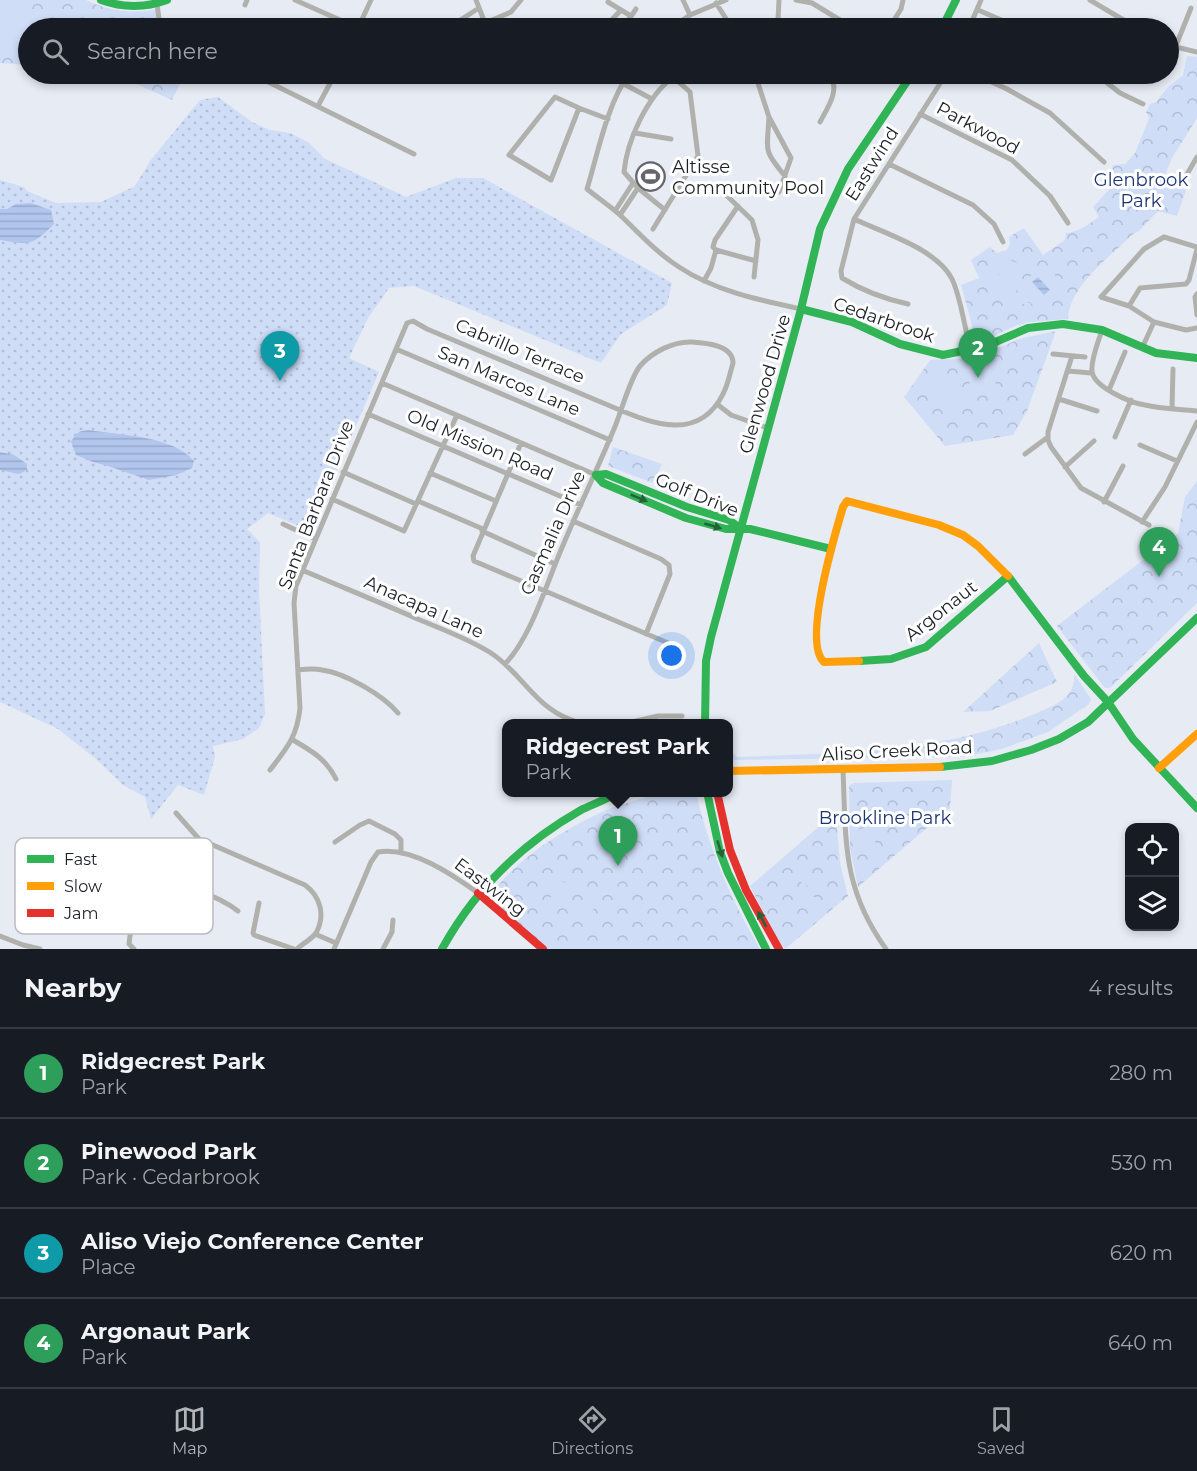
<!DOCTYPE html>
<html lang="en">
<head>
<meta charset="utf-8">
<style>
	body { margin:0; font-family:Montserrat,sans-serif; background:#242831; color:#f1f3f6 }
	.controls { position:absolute; right:18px; bottom:18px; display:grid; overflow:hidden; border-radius:12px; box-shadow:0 3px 9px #0003 }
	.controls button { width:54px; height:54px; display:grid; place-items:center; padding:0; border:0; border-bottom:2px solid #363941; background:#171b24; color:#f1f3f6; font:30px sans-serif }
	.you { position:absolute; left:672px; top:656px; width:21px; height:21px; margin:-15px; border:4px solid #fff; border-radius:50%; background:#1a73e8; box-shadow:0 0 0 9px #1a73e833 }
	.badge { display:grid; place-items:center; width:39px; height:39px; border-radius:50%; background:#b1b4b8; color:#fff; font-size:20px; font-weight:700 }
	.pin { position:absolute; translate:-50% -50px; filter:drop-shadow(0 2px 3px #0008) }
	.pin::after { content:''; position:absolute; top:32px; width:21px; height:18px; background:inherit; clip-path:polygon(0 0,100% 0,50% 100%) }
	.popup { position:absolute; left:502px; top:719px; width:231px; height:78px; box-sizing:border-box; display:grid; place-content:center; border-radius:12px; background:#171b24; filter:drop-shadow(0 2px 4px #0005); font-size:20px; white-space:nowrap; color:#9ea1a6 }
	.popup b { font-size:22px; color:#f1f3f6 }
	.popup::after { content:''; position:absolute; left:50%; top:100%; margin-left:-12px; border:12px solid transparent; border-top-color:#171b24 }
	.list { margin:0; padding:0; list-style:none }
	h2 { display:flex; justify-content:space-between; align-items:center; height:78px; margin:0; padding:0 24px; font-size:26px }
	h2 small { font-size:20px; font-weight:400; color:#9ea1a6 }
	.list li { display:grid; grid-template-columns:39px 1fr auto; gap:18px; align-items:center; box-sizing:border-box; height:90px; padding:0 24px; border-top:2px solid #363941 }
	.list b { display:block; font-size:22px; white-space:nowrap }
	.list p { margin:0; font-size:20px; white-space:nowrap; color:#9ea1a6 }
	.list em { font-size:20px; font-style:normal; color:#9ea1a6 }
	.icon { flex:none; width:33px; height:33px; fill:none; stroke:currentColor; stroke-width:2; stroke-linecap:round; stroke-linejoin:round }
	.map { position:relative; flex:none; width:1197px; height:949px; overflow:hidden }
	.search { position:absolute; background:#171b24; box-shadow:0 3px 9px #0003; left:18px; right:18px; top:18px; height:66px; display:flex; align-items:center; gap:15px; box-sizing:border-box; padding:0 21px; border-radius:33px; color:#9ea1a6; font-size:22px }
	.sheet { height:438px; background:#171b24 }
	nav { display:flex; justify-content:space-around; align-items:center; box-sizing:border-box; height:84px; border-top:2px solid #363941; background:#171b24; font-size:16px; color:#9ea1a6 }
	nav a { display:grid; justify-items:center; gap:3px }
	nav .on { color:#b1b4b8 }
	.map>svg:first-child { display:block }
</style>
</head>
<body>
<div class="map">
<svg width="1197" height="949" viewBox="0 0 1197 949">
	<defs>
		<pattern id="grass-dots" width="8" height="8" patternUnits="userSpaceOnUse" patternTransform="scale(1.5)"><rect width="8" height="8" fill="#d0ddf7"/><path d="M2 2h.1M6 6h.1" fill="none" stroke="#b2bdd4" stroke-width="1.8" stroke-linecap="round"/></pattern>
		<pattern id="park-crowns" width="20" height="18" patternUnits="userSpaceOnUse" patternTransform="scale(1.5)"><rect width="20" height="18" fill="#d0ddf7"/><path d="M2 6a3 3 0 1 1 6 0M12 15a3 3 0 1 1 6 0" fill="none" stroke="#b2bdd4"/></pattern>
		<pattern id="water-rules" width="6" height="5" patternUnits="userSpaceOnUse" patternTransform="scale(1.5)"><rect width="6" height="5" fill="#b2c5ed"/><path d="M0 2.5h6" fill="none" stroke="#98a9cb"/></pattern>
	</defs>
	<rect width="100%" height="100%" fill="#e7ebf4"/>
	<!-- grass -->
	<path fill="url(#grass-dots)" d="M218,97L252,122L270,130L290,133L308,142L325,159L406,197L456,178H483L672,283L667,305L621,334L601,363L414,286L389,288L368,318L349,358L379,372L311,531L268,513L247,529L260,542L259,590L265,714L259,728L243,739L213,746L215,757L204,795L178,785L151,819L145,797L123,785L96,759L58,729L0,702V180L24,187L27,191L56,203L101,202L135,186L150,161L200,100Z"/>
	<!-- park -->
	<path fill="url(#park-crowns)" d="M0,0H86C106,10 134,15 156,9L162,28H28V65L0,63Z
		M1187,56L1197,57V118L1172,158L1164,177L1166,182L1186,190L1177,216L1158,211L1139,231L1133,234C1111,256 1069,286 1068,319L1030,322L1015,326L980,342L976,340L961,285L979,278L971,260L990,247L997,253L1007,250L1010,244L1009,237L1024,228L1043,255L1065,240L1066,233C1078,233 1090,223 1099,217L1093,207L1115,183L1110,172L1113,165L1125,164L1135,153L1148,121L1149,117L1146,112L1150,104L1156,102L1167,88L1183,75Z
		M114,74H185L172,100Z
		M1056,331L1027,411L1013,435L945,446L904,397L930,360L975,358L1019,339Z
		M613,447L662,464L653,483L608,466Z
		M1197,481V603L1110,688H1105L1057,626L1143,560L1159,554L1178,533L1185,497Z
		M1039,643L1057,682L990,711L963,712Z
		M1074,674L1091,699L1089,704L1048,732L1002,749L961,757L729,760V750L737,757C835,753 940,754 1032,715C1052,706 1076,700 1074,674Z
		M952,780L950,808L858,887L850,848L849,786L854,783Z
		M662,793H696C709,849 731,900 760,949H545L490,904L489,897C515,860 559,832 600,813C619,804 641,799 662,793Z
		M823,823L837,827L840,863L848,896L785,949L773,931L750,886Z"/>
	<!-- pitch -->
	<path fill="#d0ddf7" d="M0,0H29L24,10L16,15L59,25L57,28H28V45L0,37Z
		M995,256L1018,263L1019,266L1016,275L1013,277L991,270L989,266L992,258Z
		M1042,268L1055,274L1056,278L1054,282L1057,285L1053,291V299L1045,308L1034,307L1030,302H1027L1025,306L1020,300L1023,298L1021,287L1024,283L1027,286L1031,275Z
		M995,273L1017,280L1019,283L1016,292L1012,294L990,286L989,283L992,274Z
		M992,365L996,378L995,388L987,394L973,398L967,373Z
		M957,373L965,401L948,406L939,405L935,398L930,380Z
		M872,826L877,850L861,854L856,830Z
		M804,872L820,882L815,890L799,881Z
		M558,880L575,886L572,894L555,888Z
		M553,893L570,900L567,908L549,901Z
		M807,893L823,902L818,911L802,902Z
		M587,894L598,898L590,918L579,914Z"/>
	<!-- water -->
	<path fill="url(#water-rules)" d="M31,203L51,210L54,224C32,246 30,245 0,240V209H7L16,204Z
		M1038,277L1050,290L1044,295L1032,282Z
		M281,335L299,342L294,354L276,345Z
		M89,430C119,435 174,436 194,461L192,468L176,475L149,480L108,466L93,462L76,455L71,442C76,433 78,431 89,430Z
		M0,452L14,455L27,464V470L19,474L0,470Z"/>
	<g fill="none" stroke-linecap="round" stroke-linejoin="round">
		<!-- street -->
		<path stroke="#b0b0ac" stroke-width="5" d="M295,0L358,28
			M476,0L485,23
			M683,0L690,15
			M779,0L778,20L780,28
			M796,0L812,3L853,28
			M1090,0L1137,28
			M608,2L631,16
			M716,3L732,28
			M157,4L159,19L165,28
			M245,5L247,0
			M978,10L1020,28
			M358,28L371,0
			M448,28L479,8
			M477,28L485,23L511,12L521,0
			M604,28L621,10
			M623,28L636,9
			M671,28L690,15L726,0
			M889,28L901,9L903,0
			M969,28L981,0
			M1168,45L1197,52
			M1175,48L1191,8
			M252,74L414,154
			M629,74C607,104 598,153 587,189C598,198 610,206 620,215C639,233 657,253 679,267C715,291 759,300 801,309
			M755,74L769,117L791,158L779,192
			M974,74L1007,89L1050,113L1104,162
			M1096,74L1120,93L1143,104
			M622,83L652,99
			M555,97L579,108L551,180L509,155Z
			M318,106L335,74
			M579,108L608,119
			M920,114L1012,160L1050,196L1068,223
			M769,118C767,151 763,150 785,176
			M820,122C829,105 839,92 831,74
			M635,133L671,139
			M889,164L973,205L994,224L1003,242
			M1183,181L1197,157
			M723,192L752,220L758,240L754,277
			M615,211L633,183
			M620,215L638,188
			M854,219C884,233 937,249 952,279C960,295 966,331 970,351
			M653,229L698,156L690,92L673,77C647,97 627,140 624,172L638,188L665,210
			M1197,247L1164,237L1144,249L1101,297L1129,306L1154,322L1186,330L1197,328
			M716,250L756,261
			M704,281L711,268L716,250L713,247L715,240L738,206
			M1197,294L1195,297L1197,315
			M908,304C885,299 863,291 842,278L841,271L854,219L946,74
			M1129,306L1140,288L1186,284L1189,280L1197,249
			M1102,330C1098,343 1091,358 1092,371C1093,387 1131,403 1145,405C1162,409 1180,409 1197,411
			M1142,348L1154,322
			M396,349L610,440
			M1053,354L1085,357
			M1072,356L1048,432V440L1051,447L1081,488L1149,525
			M1068,371L1091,373
			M382,383L596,475
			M1109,390L1125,352
			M1059,399L1097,411
			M717,404L731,415L768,428
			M1172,408L1173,369
			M368,414L581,505
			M1115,437L1131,400
			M521,443L473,556L474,561L680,648
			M1140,445L1177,461
			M1025,454L1048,437
			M1065,467L1094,441
			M343,472L416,504
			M430,473L496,501
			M332,499L404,531L457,415
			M418,501L483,529
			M1104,502L1123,466
			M573,521L661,559L669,565L670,574L646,634
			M1142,522L1165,487L1197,422
			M283,524L315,539
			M482,531L555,564
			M302,570C342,587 381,603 420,620C444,630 469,639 491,653C527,677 535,712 584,724
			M298,670C306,669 314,668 322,670C345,673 383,695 398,713
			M623,724L658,716H682
			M293,740C312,751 326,759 336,779
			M270,770C287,748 297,737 300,708L294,603L296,586L407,323L413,321L427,329L615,408C653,424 699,442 723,394C728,385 730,373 733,363C733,345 706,343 692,342C674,341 652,352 640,366C630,378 621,413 614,429C597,470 578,509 561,550C546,585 531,637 505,664
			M843,770C846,841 842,888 886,949
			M176,813L199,839L305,885C320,896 326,915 316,933C312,939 302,944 297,949
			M335,842L360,825L369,821L395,834L401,840V853
			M259,903L253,933L254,935L294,949
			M315,934L336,943
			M0,936L23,945L40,949
			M134,949L129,944C130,931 140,890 151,884C169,875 223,899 238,911
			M334,949L371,862L378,852C411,846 453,875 478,893
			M383,949L392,932L393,920"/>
		<!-- fast -->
		<path stroke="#30b455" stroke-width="8" d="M101,0C123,8 145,8 167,0
			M942,28L956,0
			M801,309L852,322L900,344L943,355L986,346L1028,328L1063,324L1102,330L1156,353L1197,358
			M596,475L603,483L686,518L726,529H750L831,549
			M596,475L606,474L687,507L729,520L741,529
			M859,661L891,659L926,647L1008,576L1084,676L1108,702L1133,739L1197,808
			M705,724L706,661L711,637L801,309L820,229L848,169L912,74
			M940,767L992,761L1031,750L1059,739L1088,722L1197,618
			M707,792L720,852L728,873L766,949
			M442,949C475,889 521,844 581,810C594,804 607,799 619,792"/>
		<!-- slow -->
		<path stroke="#ff9f0a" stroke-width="8" d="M859,661L824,662C802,643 835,534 843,507L847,501L939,525L963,535L978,546L1008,576
			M1159,768L1197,734
			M729,771L940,767"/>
		<!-- jam -->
		<path stroke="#e5322d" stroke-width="8" d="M717,792L730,850L746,890L779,949
			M478,893L543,949"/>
	</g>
	<!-- one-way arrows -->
	<defs><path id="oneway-solid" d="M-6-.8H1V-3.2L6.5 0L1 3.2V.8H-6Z" transform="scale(1.5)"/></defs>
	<g fill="#25623b">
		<use href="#oneway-solid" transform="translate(639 498) rotate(22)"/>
		<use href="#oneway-solid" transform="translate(713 526) rotate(16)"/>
		<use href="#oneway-solid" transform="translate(720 849) rotate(73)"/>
		<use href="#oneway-solid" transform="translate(762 919) rotate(-118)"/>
	</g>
	<!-- icons -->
	<defs>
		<symbol id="stadium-ring" viewBox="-11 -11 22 22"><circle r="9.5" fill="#fff" stroke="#63666d" stroke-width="1.5"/><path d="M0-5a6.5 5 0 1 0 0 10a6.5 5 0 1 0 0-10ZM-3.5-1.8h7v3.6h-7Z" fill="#63666d"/></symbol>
	</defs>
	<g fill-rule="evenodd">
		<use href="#stadium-ring" x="634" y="160" width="33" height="33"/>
	</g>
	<g text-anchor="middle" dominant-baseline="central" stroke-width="6" stroke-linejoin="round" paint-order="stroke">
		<!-- street labels -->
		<g font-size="18" fill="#1c1f25" stroke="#fff">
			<text transform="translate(978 128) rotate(28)">Parkwood</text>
			<text transform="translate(872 164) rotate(-58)">Eastwind</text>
			<text transform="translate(884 320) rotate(19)">Cedarbrook</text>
			<text transform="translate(520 351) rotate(23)">Cabrillo Terrace</text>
			<text transform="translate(509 381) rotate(23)">San Marcos Lane</text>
			<text transform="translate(765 384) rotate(-74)">Glenwood Drive</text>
			<text transform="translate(480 445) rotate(23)">Old Mission Road</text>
			<text transform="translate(697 495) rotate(22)">Golf Drive</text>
			<text transform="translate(316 505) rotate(-69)">Santa Barbara Drive</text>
			<text transform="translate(553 533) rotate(-66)">Casmalia Drive</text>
			<text transform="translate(424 607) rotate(24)">Anacapa Lane</text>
			<text transform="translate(941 611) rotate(-38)">Argonaut</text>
			<text transform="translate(897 751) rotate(-3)">Aliso Creek Road</text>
			<text transform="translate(490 887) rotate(37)">Eastwing</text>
		</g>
		<!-- poi labels -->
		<g font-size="18" fill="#1c1f25" stroke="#fff" text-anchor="start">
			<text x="672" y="167">Altisse<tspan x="672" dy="21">Community Pool</tspan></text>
		</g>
		<!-- park labels -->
		<g font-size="18" fill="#1b3472" stroke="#fff">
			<text x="1141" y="180">Glenbrook<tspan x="1141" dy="21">Park</tspan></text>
			<text x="885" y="818">Brookline Park</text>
		</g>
	</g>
	<!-- legend -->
	<rect x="15" y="838" width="198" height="96" rx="9" fill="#fff" stroke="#bbbcbe" stroke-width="1.5"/>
	<rect x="27" y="855" width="27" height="8" fill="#30b455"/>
	<rect x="27" y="882" width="27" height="8" fill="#ff9f0a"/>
	<rect x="27" y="909" width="27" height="8" fill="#e5322d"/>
	<g font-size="16" fill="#1c1f25">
		<text x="64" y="865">Fast</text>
		<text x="64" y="892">Slow</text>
		<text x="64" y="919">Jam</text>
	</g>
</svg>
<div class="controls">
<button><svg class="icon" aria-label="locate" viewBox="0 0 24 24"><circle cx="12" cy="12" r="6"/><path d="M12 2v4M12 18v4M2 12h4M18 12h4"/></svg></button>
<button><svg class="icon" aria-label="layers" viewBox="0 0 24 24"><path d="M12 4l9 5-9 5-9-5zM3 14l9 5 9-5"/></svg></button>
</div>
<div class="you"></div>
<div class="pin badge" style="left:618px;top:866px;background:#2e9e5b">1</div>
<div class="popup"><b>Ridgecrest Park</b>Park</div>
<div class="pin badge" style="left:978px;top:378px;background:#2e9e5b">2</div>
<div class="pin badge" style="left:280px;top:381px;background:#0f9aa8">3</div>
<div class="pin badge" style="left:1159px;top:577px;background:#2e9e5b">4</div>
<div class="search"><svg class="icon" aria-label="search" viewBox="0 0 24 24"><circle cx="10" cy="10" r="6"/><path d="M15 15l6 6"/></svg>Search here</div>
</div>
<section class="sheet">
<h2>Nearby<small>4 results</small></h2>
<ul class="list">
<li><span class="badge" style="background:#2e9e5b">1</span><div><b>Ridgecrest Park</b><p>Park</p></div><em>280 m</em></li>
<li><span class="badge" style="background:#2e9e5b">2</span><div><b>Pinewood Park</b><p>Park · Cedarbrook</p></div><em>530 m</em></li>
<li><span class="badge" style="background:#0f9aa8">3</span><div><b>Aliso Viejo Conference Center</b><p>Place</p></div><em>620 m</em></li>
<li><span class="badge" style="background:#2e9e5b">4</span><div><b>Argonaut Park</b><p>Park</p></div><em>640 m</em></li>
</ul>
</section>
<nav>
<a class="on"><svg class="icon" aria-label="map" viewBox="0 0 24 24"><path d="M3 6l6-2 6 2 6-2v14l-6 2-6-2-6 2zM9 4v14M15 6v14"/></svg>Map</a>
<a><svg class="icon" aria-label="directions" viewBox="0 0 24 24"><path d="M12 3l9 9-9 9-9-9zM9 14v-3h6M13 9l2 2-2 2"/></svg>Directions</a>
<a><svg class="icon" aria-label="saved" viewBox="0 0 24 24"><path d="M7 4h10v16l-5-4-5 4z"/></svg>Saved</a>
</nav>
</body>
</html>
